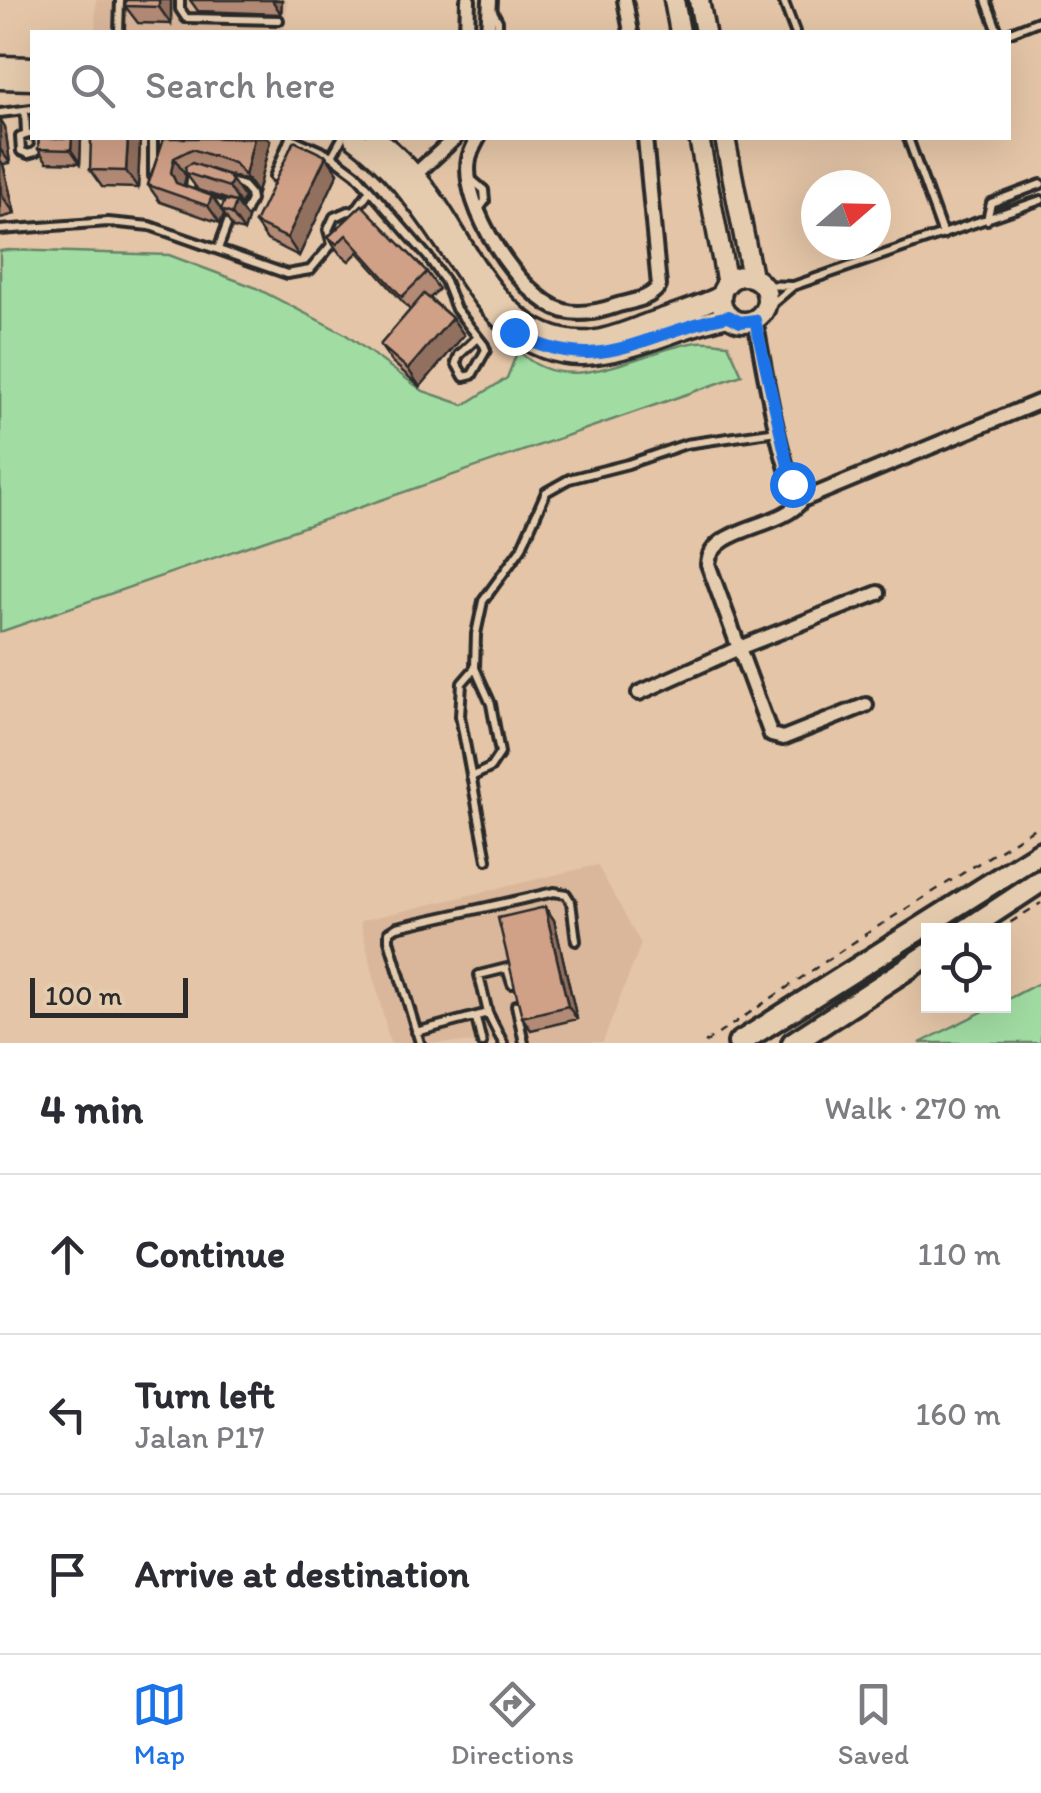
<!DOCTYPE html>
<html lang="en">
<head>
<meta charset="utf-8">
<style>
	body { margin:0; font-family:Itim,sans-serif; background:#f2f2f3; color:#2b2b33 }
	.controls { position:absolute; right:30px; bottom:30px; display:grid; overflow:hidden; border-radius:0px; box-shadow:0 10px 40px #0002 }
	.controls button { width:90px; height:90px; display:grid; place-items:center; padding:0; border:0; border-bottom:2px solid #e1e1e2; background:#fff; color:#2b2b33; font:50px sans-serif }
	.compass { position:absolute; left:801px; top:170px; width:90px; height:90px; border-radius:50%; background:#fff; box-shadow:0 10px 40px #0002; rotate:70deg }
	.scale { position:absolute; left:30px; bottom:25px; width:158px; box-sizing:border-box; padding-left:10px; border:5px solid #2b2b2b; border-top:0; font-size:28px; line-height:35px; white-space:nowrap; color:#2b2b2b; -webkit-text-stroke:8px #e6ccae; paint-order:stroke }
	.stop { position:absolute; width:30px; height:30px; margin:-22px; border:8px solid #1a73e8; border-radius:50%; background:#fff }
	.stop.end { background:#1a73e8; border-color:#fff; box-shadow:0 2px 10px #0008 }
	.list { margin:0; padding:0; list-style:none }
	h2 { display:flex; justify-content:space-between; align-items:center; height:130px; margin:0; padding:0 40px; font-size:42px }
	h2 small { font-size:32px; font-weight:400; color:#7c7c81 }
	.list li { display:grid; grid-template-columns:65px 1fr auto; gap:30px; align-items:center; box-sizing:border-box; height:160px; padding:0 40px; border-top:2px solid #e1e1e2 }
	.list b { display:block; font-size:38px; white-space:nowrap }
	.list p { margin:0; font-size:32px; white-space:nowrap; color:#7c7c81 }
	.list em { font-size:32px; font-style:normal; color:#7c7c81 }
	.icon { flex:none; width:55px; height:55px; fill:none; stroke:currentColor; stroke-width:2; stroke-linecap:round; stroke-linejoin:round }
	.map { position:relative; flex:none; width:1041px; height:1043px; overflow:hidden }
	.search { position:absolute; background:#fff; box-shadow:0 10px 40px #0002; left:30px; right:30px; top:30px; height:110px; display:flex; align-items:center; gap:25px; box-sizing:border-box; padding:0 35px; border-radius:0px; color:#7c7c81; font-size:38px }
	.sheet { height:610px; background:#fff }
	nav { display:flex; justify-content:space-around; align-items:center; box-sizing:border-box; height:140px; border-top:2px solid #e1e1e2; background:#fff; font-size:28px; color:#7c7c81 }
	nav a { display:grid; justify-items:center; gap:5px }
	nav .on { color:#1a73e8 }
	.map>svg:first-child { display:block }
</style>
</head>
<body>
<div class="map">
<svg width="1041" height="1043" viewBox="0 0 1041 1043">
	<rect width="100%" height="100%" fill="#e4c5a7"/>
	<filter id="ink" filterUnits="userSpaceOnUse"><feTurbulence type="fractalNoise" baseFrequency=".01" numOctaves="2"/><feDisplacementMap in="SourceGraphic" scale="20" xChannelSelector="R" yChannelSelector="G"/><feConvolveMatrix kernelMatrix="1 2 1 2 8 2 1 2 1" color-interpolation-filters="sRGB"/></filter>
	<g filter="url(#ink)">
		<!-- built -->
		<path fill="#dab79b" d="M96,0H287L284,32H95Z
			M597,865L641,944L603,1042L390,1043L360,921Z"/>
		<!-- green -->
		<path fill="#a1dda3" stroke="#668467" stroke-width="2.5" d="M8,250L169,255L254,287L345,334L423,391L464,405L507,378L518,350C566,402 640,350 697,342C707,341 718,343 728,344L742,375L0,632V251Z
			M1041,982V1043H920L994,1006H1004V1001Z"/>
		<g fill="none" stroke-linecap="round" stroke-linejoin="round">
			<defs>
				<path id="lane" d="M180,0V9L186,18L279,20
					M783,0L795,32
					M986,0L998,32
					M491,8L498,21V32
					M119,32L120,0
					M1008,33L1041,20
					M25,111L26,133
					M0,113L32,109
					M32,133L20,137L21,151L28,154L35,152L39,146L38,138
					M291,138L332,156L356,174L428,257L445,281L456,309L484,345L486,350L472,375L464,377L456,363L459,355L478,337
					M908,138L943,235
					M332,156L342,138
					M203,173L243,186L250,194L251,200L245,213L193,196L190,189L191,180Z
					M153,176V138
					M274,177L290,138
					M471,179L484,190L485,201L480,208
					M353,214L370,190
					M987,220L991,203L1041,184
					M0,230L108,222L150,226L287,274L310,270L338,237
					M332,244L328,230L334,217L348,211L355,212
					M218,249L230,217
					M762,285L792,286
					M765,310L793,286L1041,200
					M471,777L490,768L500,753L491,704L475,668
					M487,860L460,716L462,683L475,668L476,634L483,601L521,549L546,492L569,479L628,464L686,444L777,431
					M516,1005L524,1043
					M476,1018L482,1043
					M416,1032L488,1013
					M420,1043L389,940V932L397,927L554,892L566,894L571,902L576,941
					M503,1043L488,1013L479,975L507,968L512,984"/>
				<path id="street" d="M625,0L631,32
					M467,32L468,0
					M488,32L490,0
					M478,138C475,144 470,152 469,159C460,205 520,298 564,311C582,316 601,311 618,305C633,301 650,299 659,286L645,138
					M409,180L455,138
					M755,320C762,355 781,480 802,500L1041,401
					M802,500C782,529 711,526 708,564L771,735L783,738L866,705
					M639,693L739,648L878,593"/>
				<path id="secondary" d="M674,0L680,32
					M699,0L705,32
					M0,66L32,67
					M0,79L32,80
					M354,138C389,164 415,199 440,235C480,291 512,364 595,354C641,349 684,325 729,316
					M375,138C399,156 420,180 437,205C474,260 510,347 590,341C610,339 630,330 649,323C673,315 698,307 721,296
					M699,138L727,284
					M725,138L752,277
					M721 299a23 23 0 1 1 46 0a23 23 0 1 1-46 0Z"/>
				<path id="primary" d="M965,931L1041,881
					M739,1043L1041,852
					M793,1043L928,955"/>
			</defs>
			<!-- lane casing -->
			<use href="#lane" stroke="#2b2b2b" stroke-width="14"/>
			<!-- street casing -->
			<use href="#street" stroke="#2b2b2b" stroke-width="20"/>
			<!-- secondary casing -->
			<use href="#secondary" stroke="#2b2b2b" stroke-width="25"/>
			<!-- primary casing -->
			<use href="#primary" stroke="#2b2b2b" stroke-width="28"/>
			<!-- path -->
			<path stroke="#2b2b2b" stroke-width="2.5" stroke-dasharray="8 8" stroke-linecap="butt" d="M997,931L1041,903
				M705,1043L866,934L1041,824"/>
			<!-- lane -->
			<use href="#lane" stroke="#e6ccae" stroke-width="6"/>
			<!-- street -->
			<use href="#street" stroke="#e6ccae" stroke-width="12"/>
			<!-- secondary -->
			<use href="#secondary" stroke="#e6ccae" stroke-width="18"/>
			<!-- primary -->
			<use href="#primary" stroke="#e6ccae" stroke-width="20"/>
		</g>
		<!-- wall -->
		<path fill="#b38a74" stroke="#2b2b2b" stroke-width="2.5" fill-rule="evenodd" d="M126,0H171V24L138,23L125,6Z
			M190,0H282L281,14L198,11Z
			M0,119L5,127L10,163L3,164L15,214L0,218Z
			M39,138H81L80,163L47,162L38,149Z
			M140,138L138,188L102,187L90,170Z
			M162,138H267L270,141L257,193L246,180L203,167L244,197L241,205L236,203L248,219L244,231L233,228L224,214L220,223L160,202L148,185L163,140ZM187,175L198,190L232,201L221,210L212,196L184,186Z
			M326,156L338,173L299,256L267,240L255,223Z
			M362,205L427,272L439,289L430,298L452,318L464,335L420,387L392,362L380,345L410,310L358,252L349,261L340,254L328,237Z
			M545,907L554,920L577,1019L531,1030L522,1017Z"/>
		<!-- shaded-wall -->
		<path fill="#92705e" stroke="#2b2b2b" stroke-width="2.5" d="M159,0H171V24L159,7Z
			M272,0H282L281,14Z
			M0,119L5,127L10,163L0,149Z
			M72,138H81L80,163L71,150Z
			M128,138H140L138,188L126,171Z
			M254,138H267L270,141L257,193L245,176Z
			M326,156L338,173L299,256L287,238Z
			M174,158L186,176L183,189L188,200L176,183L171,172Z
			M0,160L3,164L15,214L3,197L0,184Z
			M232,180L244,197L241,205L229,187Z
			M212,196L224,214L220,223L208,206Z
			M236,202L248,219L244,231L232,214Z
			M452,318L464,335L420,387L408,369Z
			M545,907L554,920L577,1019L568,1006Z"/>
		<!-- building -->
		<path fill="#d0a087" stroke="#2b2b2b" stroke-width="2.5" d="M126,0H159V7L125,6Z
			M39,138H72L71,150L38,149Z
			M91,138H128L126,171L90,170Z
			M164,138H254L245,176L234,163L192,149L174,158L171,172L176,183L212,196L208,206L148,185Z
			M294,141L326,156L287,238L255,223Z
			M192,163L227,175L232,180L229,187L186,173L185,167Z
			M225,200L236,202L232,214L221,210Z
			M362,205L427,272L402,297L346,235L337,244L328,237Z
			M424,294L452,318L408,369L380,345Z
			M545,907L568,1006L522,1017L498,918Z"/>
	</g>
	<g fill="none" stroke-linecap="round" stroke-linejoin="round" filter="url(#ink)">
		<!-- route -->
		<path stroke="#1a73e8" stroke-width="12" d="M514,332C591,376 634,340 710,320L729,316L740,322L755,320L792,484"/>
	</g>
</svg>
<div class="controls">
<button><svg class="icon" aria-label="locate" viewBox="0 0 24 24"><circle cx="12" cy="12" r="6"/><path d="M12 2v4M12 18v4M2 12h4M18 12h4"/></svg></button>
</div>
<svg class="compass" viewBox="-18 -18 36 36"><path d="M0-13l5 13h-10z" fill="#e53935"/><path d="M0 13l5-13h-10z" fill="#7c7c81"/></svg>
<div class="scale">100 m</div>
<div class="stop" style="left:792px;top:484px"></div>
<div class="stop end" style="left:514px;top:332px"></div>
<div class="search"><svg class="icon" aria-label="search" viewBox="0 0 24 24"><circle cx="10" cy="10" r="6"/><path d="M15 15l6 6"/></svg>Search here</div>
</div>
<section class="sheet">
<h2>4 min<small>Walk · 270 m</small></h2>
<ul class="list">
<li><svg class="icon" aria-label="ahead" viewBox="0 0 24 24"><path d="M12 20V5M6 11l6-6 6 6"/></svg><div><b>Continue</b></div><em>110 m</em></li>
<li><svg class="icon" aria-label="left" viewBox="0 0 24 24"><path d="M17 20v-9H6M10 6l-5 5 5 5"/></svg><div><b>Turn left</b><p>Jalan P17</p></div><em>160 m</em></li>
<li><svg class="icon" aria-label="arrive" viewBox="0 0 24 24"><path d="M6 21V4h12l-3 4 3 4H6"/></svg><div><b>Arrive at destination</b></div></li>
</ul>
</section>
<nav>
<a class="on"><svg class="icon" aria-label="map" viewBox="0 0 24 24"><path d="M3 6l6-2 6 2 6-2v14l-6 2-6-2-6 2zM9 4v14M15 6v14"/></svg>Map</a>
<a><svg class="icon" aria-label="directions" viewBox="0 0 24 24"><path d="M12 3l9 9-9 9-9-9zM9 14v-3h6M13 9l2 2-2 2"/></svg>Directions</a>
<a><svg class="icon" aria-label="saved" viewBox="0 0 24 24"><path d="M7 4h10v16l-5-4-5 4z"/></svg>Saved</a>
</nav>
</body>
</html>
